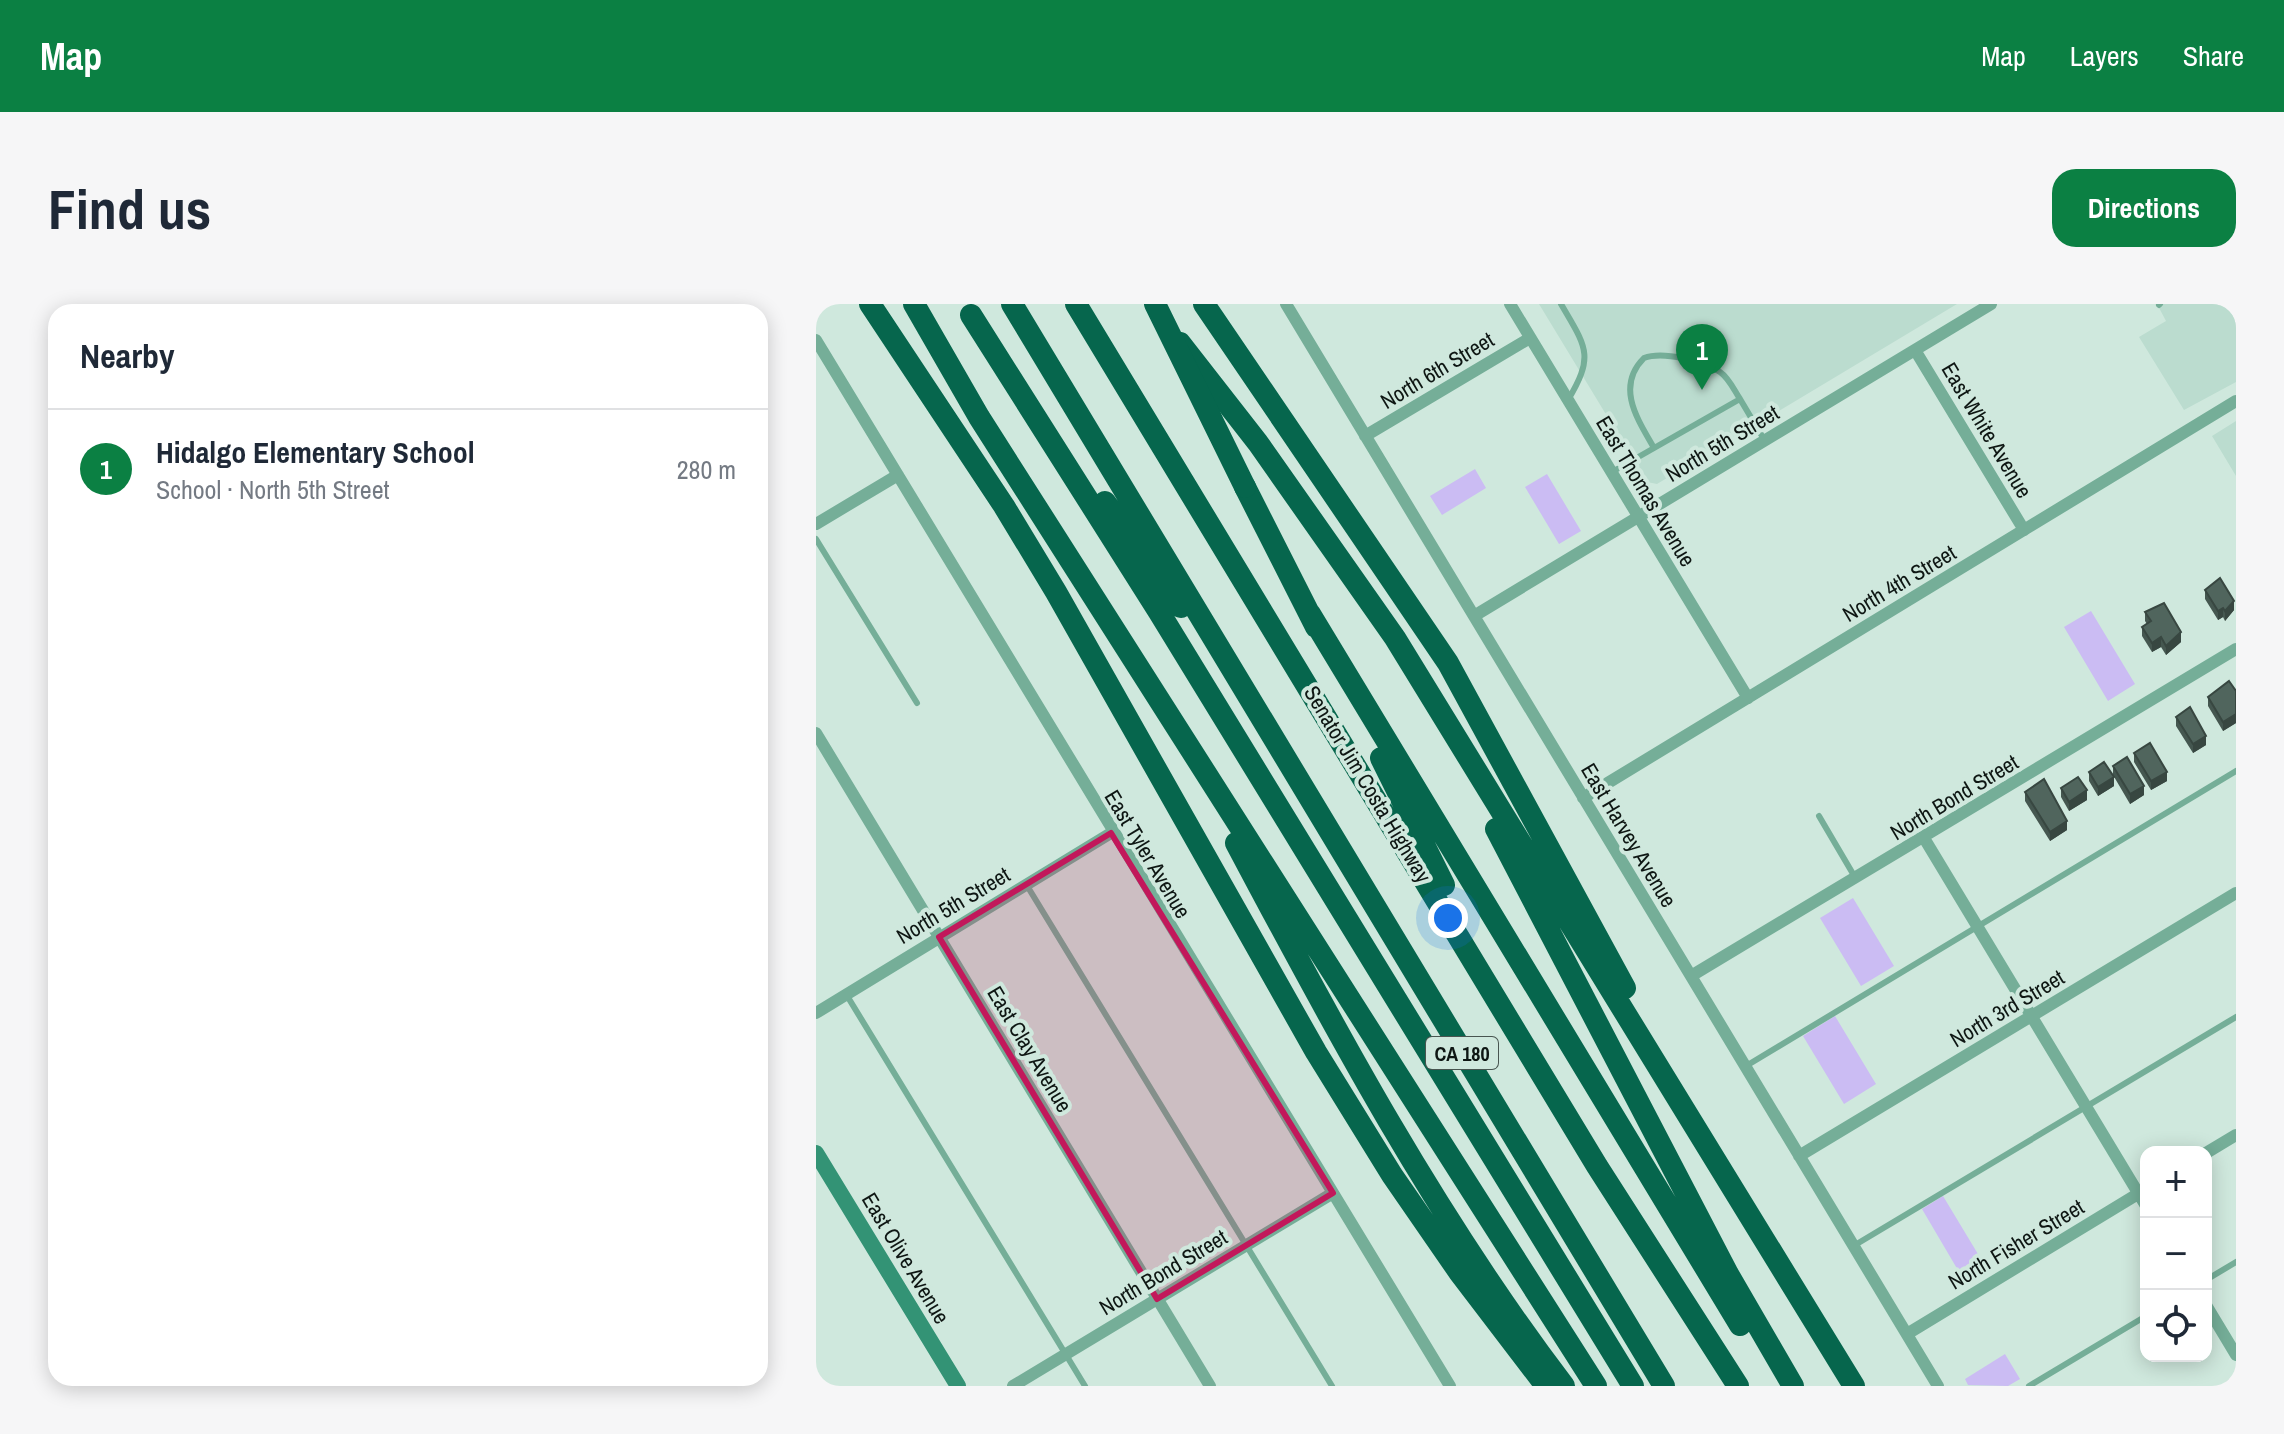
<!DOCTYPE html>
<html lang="en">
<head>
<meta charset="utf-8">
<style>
	body { margin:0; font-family:"Archivo Narrow",sans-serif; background:#f6f6f7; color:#1f2937 }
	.controls { position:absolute; right:24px; bottom:24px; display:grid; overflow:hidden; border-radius:16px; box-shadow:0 4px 20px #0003 }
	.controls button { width:72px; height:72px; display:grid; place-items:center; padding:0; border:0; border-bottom:2px solid #e0e1e3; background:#fff; color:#1f2937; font:40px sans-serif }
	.you { position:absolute; left:632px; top:614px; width:28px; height:28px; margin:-20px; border:6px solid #fff; border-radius:50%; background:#1a73e8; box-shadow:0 0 0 12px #1a73e833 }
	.badge { display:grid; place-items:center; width:52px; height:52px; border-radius:50%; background:#0b8043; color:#fff; font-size:26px; font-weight:700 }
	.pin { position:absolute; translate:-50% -66px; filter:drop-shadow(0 2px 4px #0008) }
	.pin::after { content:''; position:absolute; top:42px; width:28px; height:24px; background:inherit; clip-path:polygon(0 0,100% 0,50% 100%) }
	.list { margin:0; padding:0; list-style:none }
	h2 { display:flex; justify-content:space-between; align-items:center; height:104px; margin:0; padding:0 32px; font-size:34px }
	h2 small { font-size:26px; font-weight:400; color:#747a83 }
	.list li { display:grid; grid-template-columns:52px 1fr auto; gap:24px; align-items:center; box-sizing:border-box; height:120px; padding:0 32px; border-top:2px solid #e0e1e3 }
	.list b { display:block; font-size:30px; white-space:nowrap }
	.list p { margin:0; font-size:26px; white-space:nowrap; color:#747a83 }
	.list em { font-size:26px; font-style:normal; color:#747a83 }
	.icon { flex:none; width:44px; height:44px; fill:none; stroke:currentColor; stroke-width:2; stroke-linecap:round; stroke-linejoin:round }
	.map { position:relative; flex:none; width:1420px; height:1082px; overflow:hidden; border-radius:24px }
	header { display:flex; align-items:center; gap:48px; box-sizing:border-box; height:112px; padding:0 40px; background:#0b8043; color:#fff }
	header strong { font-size:38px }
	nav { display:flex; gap:44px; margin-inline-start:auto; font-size:28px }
	.intro { display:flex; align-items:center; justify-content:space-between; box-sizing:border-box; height:192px; padding:0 48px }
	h1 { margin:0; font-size:56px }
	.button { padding:20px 36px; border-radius:24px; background:#0b8043; color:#fff; font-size:28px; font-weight:700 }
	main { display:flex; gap:48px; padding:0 48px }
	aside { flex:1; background:#fff; border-radius:24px; box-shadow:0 4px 20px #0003 }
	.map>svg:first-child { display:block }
</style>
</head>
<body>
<header>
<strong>Map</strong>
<nav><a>Map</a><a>Layers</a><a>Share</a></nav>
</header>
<div class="intro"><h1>Find us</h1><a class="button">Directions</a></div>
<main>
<aside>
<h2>Nearby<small></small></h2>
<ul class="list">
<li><span class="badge">1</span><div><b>Hidalgo Elementary School</b><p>School · North 5th Street</p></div><em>280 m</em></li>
</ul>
</aside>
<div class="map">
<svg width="1420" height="1082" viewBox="0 0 1420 1082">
	<rect width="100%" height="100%" fill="#cfe8dd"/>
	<!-- built -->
	<path fill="#bbdccf" d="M723,0H1141L841,180L831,178Z
		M1341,0H1416L1420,7V78L1368,106L1323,33L1350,17Z
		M1420,117V172L1396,132Z"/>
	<!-- green -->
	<path fill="#cbbcf3" d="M659,165L670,184L626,211L614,192Z
		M731,170L765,227L743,240L709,183Z
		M1275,307L1319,380L1292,397L1248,323Z
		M1037,594L1078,662L1045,682L1004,614Z
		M1019,712L1060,780L1028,800L987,732Z
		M1127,892L1168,960L1146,973L1106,905Z
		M1189,1050L1204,1075L1192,1082L1152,1081L1149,1075Z"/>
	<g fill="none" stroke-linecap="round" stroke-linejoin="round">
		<!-- lane -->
		<path stroke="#75ae98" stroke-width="6" d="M745,0C770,43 779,51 752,96
			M1343,1L1344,0
			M838,144C822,116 799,83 828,54C847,47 888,57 904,68C913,74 918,86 924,95
			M796,168L924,95L949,137
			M0,235L101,399
			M1003,512L1040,575
			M210,580L516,1082
			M30,690L269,1082
			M930,762L1420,467
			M1039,941L1420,713
			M1390,976L1420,958
			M1213,1082L1330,1012"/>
		<!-- street -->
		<path stroke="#75ae98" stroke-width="12" d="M470,0L1122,1082
			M694,0L932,394
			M0,36L634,1082
			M1099,46L1208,226
			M549,132L714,34
			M0,220L82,171
			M658,312L1175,0
			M0,429L394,1082
			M767,494L1420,97
			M1108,534L1330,902
			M875,672L1420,345
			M0,709L295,529
			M1390,849L1420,831
			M983,852L1420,589
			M1390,1001L1420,1051
			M1091,1030L1330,885
			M197,1082L517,889
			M1414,1082L1420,1078"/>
		<!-- secondary -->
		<path stroke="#339375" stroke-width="16" d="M0,849L142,1082"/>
		<!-- highway -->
		<path stroke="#06664d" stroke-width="22" d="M54,0L188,202L240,288L500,748L576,871L643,968L730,1082
			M98,0L163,113L780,1082
			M196,0L848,1082
			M260,0L781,862L922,1082
			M388,0L632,359L809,684
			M155,11L343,308L817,1082
			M364,39L442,139L579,334L1038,1082
			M429,183L500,323
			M289,198L365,303
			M494,310L924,1021
			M565,454L628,581
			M680,525L912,970L977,1082
			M420,539C519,726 620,914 748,1082"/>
		<!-- highway-bridge -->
		<path stroke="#06664d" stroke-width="22" d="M339,0L429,183"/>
	</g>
	<!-- wall -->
	<path fill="#455750" d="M1389,286L1418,306L1409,317L1407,313L1402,316L1389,295Z
		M1329,308L1365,338L1350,351L1345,343L1336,348L1326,332V323L1331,320L1329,317Z
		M1420,387V419L1407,427L1392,402V393Z
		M1360,413L1390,441L1377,449L1360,422Z
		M1318,449L1351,477L1335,486L1318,458Z
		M1297,462L1328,491L1314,500L1297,471Z
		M1273,468L1298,482L1282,492L1273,477Z
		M1245,484L1271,496L1253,507L1245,493Z
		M1209,488L1251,526L1234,537L1209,497Z"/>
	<!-- shaded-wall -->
	<path fill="#384741" d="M1418,297V306L1409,317V307Z
		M1407,304V313L1402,316V307Z
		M1365,328V338L1350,351V342Z
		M1345,333V343L1336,348V339Z
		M1420,410V419L1407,427V418Z
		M1390,432V441L1377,449V440Z
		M1351,468V477L1335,486V477Z
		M1298,473V482L1282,492V483Z
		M1328,482V491L1314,500V490Z
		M1271,486V496L1253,507V498Z
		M1251,517V526L1234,537V528Z"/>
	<!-- building -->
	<path fill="#50655d" stroke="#384741" stroke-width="2" d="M1404,274L1418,297L1409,307L1407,304L1402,307L1389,286Z
		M1348,299L1365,328L1350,342L1345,333L1336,339L1326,323L1335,317L1329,308Z
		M1413,377L1420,387V410L1407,418L1392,393Z
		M1374,403L1390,432L1377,440L1360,413Z
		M1334,439L1351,468L1335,477L1318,449Z
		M1311,453L1328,482L1314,490L1297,462Z
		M1288,458L1298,473L1282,483L1273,468Z
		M1262,473L1271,486L1253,498L1245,484Z
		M1228,475L1251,517L1234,528L1209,488Z"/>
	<!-- marked area -->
	<path fill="#c2185b" fill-opacity="0.2" stroke="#c2185b" stroke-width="6" stroke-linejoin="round" d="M295,529L517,889L341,995L123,633Z"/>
	<g text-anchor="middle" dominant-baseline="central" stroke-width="8" stroke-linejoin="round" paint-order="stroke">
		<!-- shield labels -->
		<rect fill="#cfe8dd" stroke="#485550" stroke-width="2" x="610" y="733" width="72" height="32" rx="6"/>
		<g font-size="20" font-weight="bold" fill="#0e1613">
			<text x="646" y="749">CA 180</text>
		</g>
		<!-- street labels -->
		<g font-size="22" fill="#0e1613" stroke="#cfe8dd">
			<text transform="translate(621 66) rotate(-31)">North 6th Street</text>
			<text transform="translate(1171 126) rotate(59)">East White Avenue</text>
			<text transform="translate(906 139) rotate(-31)">North 5th Street</text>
			<text transform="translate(830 187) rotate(59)">East Thomas Avenue</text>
			<text transform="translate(1083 279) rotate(-31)">North 4th Street</text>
			<text transform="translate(552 480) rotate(59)">Senator Jim Costa Highway</text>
			<text transform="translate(1138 493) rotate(-31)">North Bond Street</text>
			<text transform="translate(813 531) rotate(59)">East Harvey Avenue</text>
			<text transform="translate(332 550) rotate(59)">East Tyler Avenue</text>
			<text transform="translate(137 601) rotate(-31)">North 5th Street</text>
			<text transform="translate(1191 704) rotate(-31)">North 3rd Street</text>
			<text transform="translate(214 745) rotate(59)">East Clay Avenue</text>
			<text transform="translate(1200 940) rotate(-31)">North Fisher Street</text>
			<text transform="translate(90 954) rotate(59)">East Olive Avenue</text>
			<text transform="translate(347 968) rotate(-31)">North Bond Street</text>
		</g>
	</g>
</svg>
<div class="controls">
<button>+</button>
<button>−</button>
<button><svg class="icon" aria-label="locate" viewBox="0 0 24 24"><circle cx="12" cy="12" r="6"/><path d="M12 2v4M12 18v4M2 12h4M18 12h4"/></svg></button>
</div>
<div class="you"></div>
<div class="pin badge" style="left:886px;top:86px">1</div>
</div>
</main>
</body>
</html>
